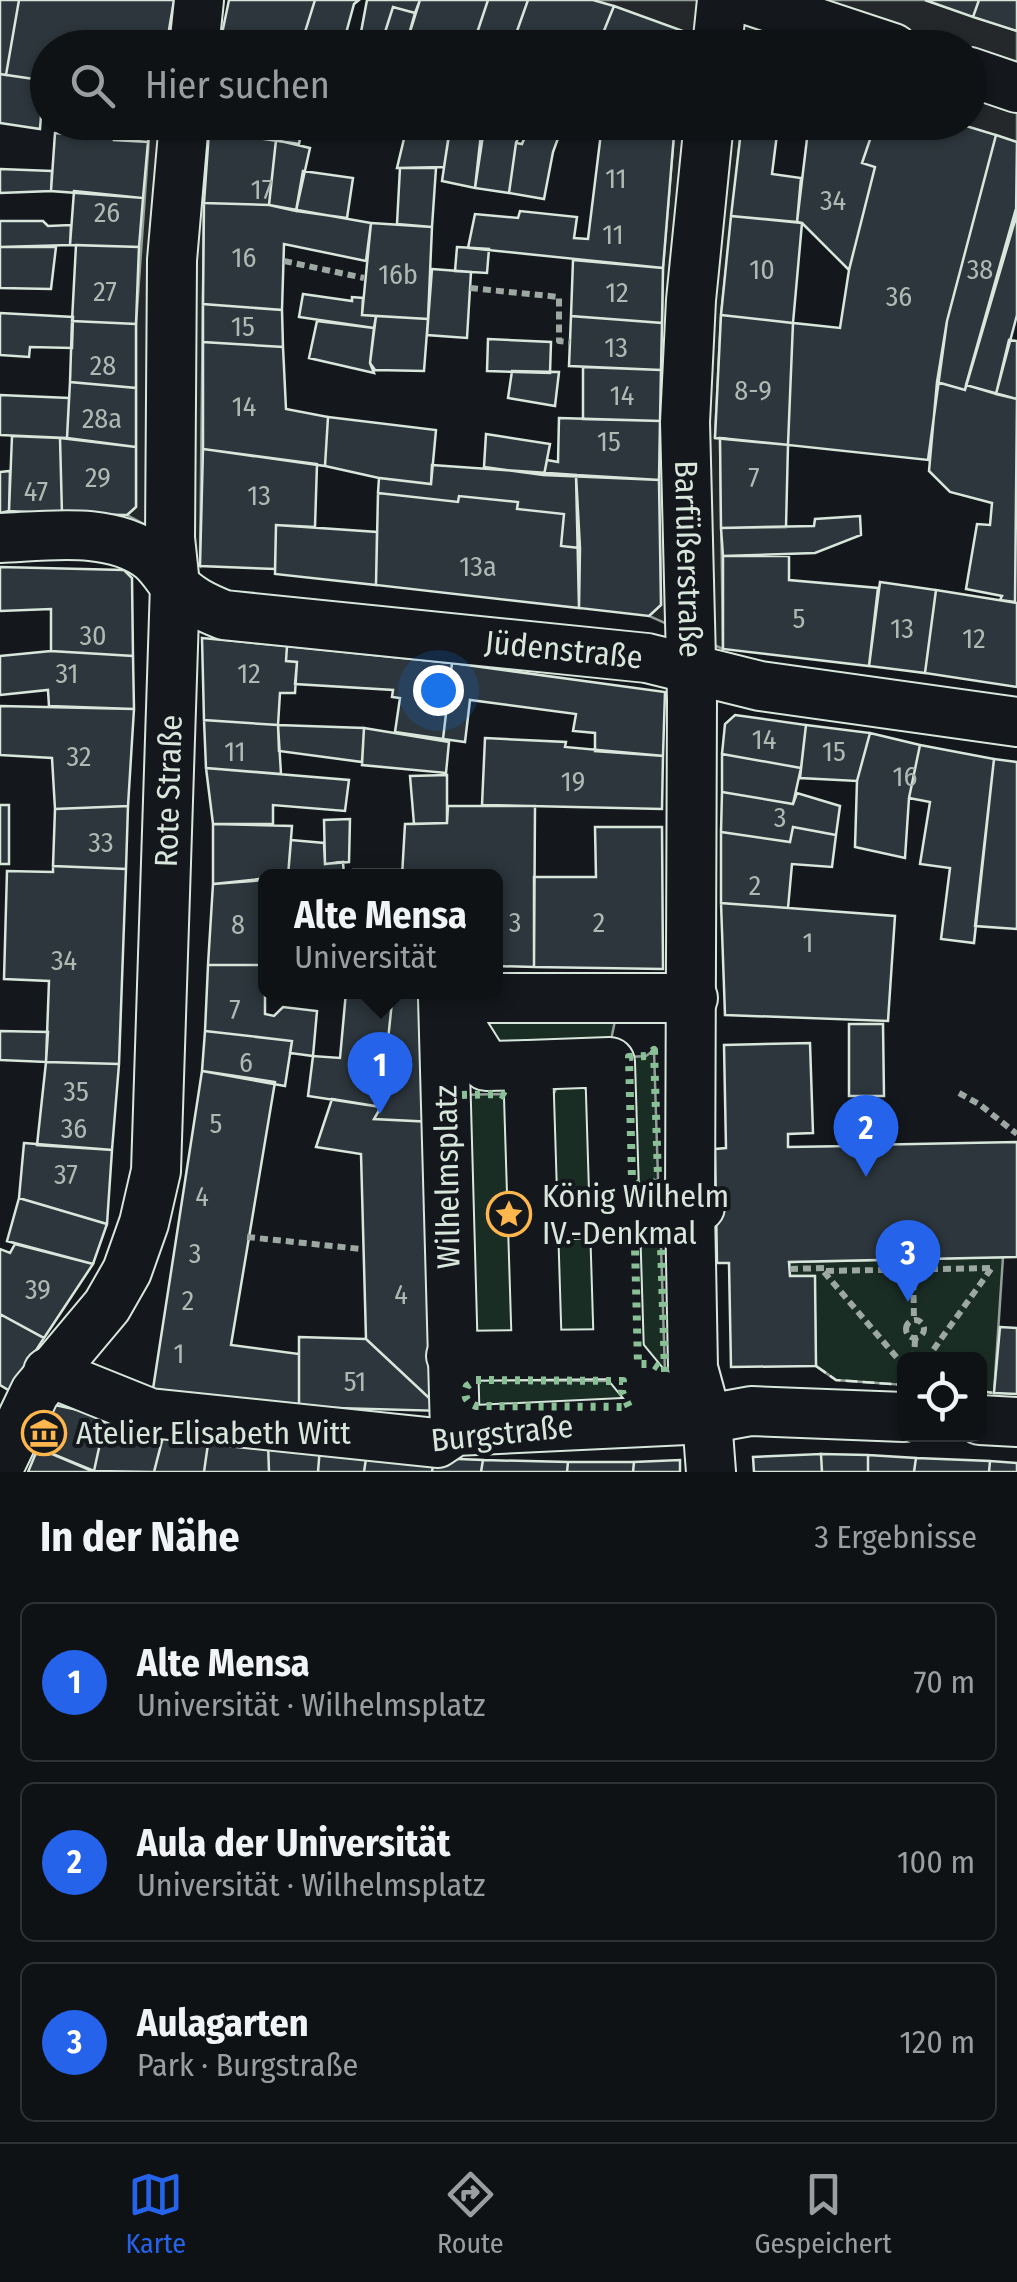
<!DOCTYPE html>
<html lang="de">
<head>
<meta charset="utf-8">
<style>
	body { margin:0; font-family:"Fira Sans Condensed",sans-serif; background:#1d2022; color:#f1f3f6 }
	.controls { position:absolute; right:30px; bottom:30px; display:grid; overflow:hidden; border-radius:15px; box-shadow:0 2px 8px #0004 }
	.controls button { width:90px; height:90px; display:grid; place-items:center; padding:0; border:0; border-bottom:2px solid #2f3234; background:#0f1215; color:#f1f3f6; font:50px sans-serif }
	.you { position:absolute; left:438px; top:690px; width:35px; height:35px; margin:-25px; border:8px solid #fff; border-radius:50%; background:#1a73e8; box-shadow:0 0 0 15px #1a73e833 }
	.badge { display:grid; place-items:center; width:65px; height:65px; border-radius:50%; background:#2563eb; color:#fff; font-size:32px; font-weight:700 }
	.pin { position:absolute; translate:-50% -82px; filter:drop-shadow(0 2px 5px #0008) }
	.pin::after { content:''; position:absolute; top:52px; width:35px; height:30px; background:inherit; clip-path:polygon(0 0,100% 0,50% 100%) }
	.popup { position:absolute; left:258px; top:869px; width:245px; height:130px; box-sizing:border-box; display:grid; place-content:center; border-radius:15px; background:#0f1215; filter:drop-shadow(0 2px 8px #0005); font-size:32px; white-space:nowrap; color:#9b9ea0 }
	.popup b { font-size:38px; color:#f1f3f6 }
	.popup::after { content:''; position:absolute; left:50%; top:100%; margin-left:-20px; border:20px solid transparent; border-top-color:#0f1215 }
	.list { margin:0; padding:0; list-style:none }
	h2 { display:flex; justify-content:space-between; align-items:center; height:130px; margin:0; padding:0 40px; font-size:42px }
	h2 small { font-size:32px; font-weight:400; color:#9b9ea0 }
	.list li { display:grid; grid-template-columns:65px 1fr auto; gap:30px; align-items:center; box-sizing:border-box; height:160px; margin:0 20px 20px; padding:0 20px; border:2px solid #2f3234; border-radius:15px }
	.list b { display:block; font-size:38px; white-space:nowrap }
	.list p { margin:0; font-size:32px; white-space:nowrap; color:#9b9ea0 }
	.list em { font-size:32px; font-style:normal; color:#9b9ea0 }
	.icon { flex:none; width:55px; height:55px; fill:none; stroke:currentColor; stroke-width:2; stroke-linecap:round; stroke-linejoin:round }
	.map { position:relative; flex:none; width:1017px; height:1472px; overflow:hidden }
	.search { position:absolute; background:#0f1215; box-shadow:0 2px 8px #0004; left:30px; right:30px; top:30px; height:110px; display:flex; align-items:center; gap:25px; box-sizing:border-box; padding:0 35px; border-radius:55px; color:#9b9ea0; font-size:38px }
	.sheet { height:670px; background:#0f1215 }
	nav { display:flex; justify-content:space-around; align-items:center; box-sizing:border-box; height:140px; border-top:2px solid #2f3234; background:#0f1215; font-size:28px; color:#9b9ea0 }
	nav a { display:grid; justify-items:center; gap:5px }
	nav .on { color:#2563eb }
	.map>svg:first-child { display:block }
</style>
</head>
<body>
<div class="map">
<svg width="1017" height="1472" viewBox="0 0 1017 1472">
	<rect width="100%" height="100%" fill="#14181c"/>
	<!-- green -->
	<path fill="#1a2d24" stroke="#939e99" stroke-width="2.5" d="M616,1016L611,1040L498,1045L488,1025L492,1021Z
		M654,1050L658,1178L653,1188H638L629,1057L646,1056Z
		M584,1086L588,1094L590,1191L562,1194L557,1187H547L544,1096L554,1093L557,1087Z
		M501,1094L506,1095L515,1198L494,1199L516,1231L518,1334L464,1341L457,1095Z
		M586,1233L593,1243L606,1334L552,1336L548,1245L558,1242L563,1234Z
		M647,1234L655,1237L661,1246L665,1372L638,1364L636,1242Z
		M1003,1257L994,1393L980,1391V1360H904V1385L836,1380L816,1366L814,1276H790L789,1262Z
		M476,1380L623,1381L626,1402L476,1406Z"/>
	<!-- parking -->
	<path fill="#24282b" stroke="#939e99" stroke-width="2.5" d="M593,0H925L1017,31V142L953,123L970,122V48L693,47L694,35Z
		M150,123H210L204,203L200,566L170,538L127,515L136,507V324Z
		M675,123H742L721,315L715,437L720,438L723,649L649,616L661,605L659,480L663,268Z"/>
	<!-- building -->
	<path fill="#2c363c" stroke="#d8e6dc" stroke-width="2.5" d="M0,0H19L6,75L0,74Z
		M19,0H174L166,48H48V81L6,75Z
		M229,0H315L300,48H219Z
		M315,0H359L354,4L342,48H300Z
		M367,0H420L415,13L393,7L380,48H358Z
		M420,0H488L472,48H405Z
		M488,0H528L511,48H472Z
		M528,0H593L614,6L597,48H511Z
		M925,0H979L973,17Z
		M979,0H1017V31L973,17Z
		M614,6L694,35L693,48H597Z
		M393,7L415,13L405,48H380Z
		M0,74L48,81V117L41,116L40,129L0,123Z
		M116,122H150L148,142L114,140Z
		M210,122H303L299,144L209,131Z
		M384,122H408L406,131Z
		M408,122L451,123L444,167L397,168Z
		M485,122L522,130L516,143L509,193L475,188Z
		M485,122L481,134L450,127L451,122Z
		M531,122H564L553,152L544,199L509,193L516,143L522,144Z
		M675,122L663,268L468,248L475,214L518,218L520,211L577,217L574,238L588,239L602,125L598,122Z
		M742,122H809L806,138L777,134L772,174L801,178L797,222L731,216Z
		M809,122H876L862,163L875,167L849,270L802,223L797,222Z
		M876,122H953L996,135L947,321L928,460L788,445L793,323L840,328L849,270L875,167L862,163Z
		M450,127L481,134L475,188L442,181Z
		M209,131L276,140L269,205L204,203Z
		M55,133L148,142L143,198L51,191Z
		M996,135L1017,142L1016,217L965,390L937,382L947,321Z
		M276,140L310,148L296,211L269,205Z
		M400,168H436L432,227L397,224Z
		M0,169L52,171L51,191L0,193Z
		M303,171L353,178L347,218L296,211Z
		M74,191L143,198L139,247L70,245Z
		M204,203L269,205L371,223L366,261L284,244L282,310L203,304Z
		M1017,205V315L996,394L966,385Z
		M731,216L802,223L793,323L721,315Z
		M0,221H43L48,226L71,225L70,245L0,247Z
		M371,223L432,227L428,319L362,315Z
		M76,245L139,247L136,324L72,321Z
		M0,247H56L51,289L0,288Z
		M457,247L489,249L487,273L455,271Z
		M573,260L663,268L662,323L571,316Z
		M432,269L471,272L467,338L427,335Z
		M303,294L352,301V297L363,298L362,315L376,316L374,328L299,317Z
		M203,304L282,310L283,347L203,342Z
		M0,313L73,317L72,348L30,347L29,357L0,355Z
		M721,315L793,323L788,445L715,438Z
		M376,316L428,319L424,371L375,370L370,363Z
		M571,316L662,323L661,370L569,366Z
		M72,321L136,324V388L70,382Z
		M317,321L374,328L370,363L374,373L309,358Z
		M488,339L551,342L550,373L487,371Z
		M1009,340L1017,341V399L996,394Z
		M203,342L283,347L286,409L328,417L325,466L203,449Z
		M583,367L661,370L660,421L583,419Z
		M512,371L559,372L555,406L508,398Z
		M70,382L136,388V447L67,438Z
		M937,382L965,390L966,385L1017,399L1015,602L1000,600L1002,596L966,589L977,524L990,525L992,503L950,492L929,471Z
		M0,395L69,398L67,438L0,435Z
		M328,417L436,430L431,484L379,478L325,466Z
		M559,418L660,421L659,480L544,475L547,460L558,462Z
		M486,434L550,444L544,475L484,467Z
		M12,436L60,438L62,514L9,511Z
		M60,438L136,447V507L127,515L62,514Z
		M720,438L788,445L786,527L721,528Z
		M203,449L317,464L315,527L276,525L275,569L200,566Z
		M432,465L576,475L580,548L561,546L564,514L517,509L518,502L459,496L458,502L378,493L379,478L431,484Z
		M10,471L9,511L0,513V472Z
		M576,475L659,480L661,605L649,616L579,608Z
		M378,493L458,502L459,496L518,502L517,509L564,514L561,546L580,548L579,608L376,585Z
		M860,516L861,535L815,553L723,556L721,528L814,526L815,519Z
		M276,525L377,532L376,585L275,574Z
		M723,556H789V580L878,588L869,666L723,649Z
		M0,567L124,570L132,578L133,656L51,651V609L0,611Z
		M880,582L936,590L925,673L869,666Z
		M936,590L1017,603V687L925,673Z
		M202,638L287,646L286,661L297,662L295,693H280L278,725L204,720Z
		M287,646L452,663L443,739L395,732L400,698L392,697L393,690L295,684L297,662L286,661Z
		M51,651L133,656L134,709L49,706L48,690L0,695V656Z
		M452,663L665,692L663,756L595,751V733L573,731L576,714L470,700L465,742L443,739Z
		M0,706L134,709L128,806L55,809L52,758L0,755Z
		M735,715L806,725L801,768L722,754L725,724Z
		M204,720L278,725L281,774L206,768Z
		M278,725L364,728L362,762L279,751Z
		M806,725L870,733L857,781L800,778Z
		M364,728L449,742L446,773L362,765Z
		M870,733L920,745L909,798L905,858L855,847L857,781Z
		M485,738L566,742L565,747L663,756L662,809L482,805Z
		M920,745L994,759L974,943L941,939L950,868L920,864L930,802L909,798Z
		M722,754L801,768L793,804L722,792Z
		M994,759L1017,762V929L975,926Z
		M206,768L349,780L345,811L273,805V824H213Z
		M447,775V823L414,824L410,776Z
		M722,792L793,804L797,793L840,806L836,835L793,827L790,842L721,832Z
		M0,805H9V864H0Z
		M128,806L126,869L53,866L55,809Z
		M448,806H535L534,967L495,966V876H402L405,824L447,823Z
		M350,819L349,862L325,864L324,820Z
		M213,824L292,826L288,876L213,884Z
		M595,827H662L663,969L534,967V877H596Z
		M793,827L836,835L832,867L792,864L788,908L721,903V832L790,842Z
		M291,840L324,843L325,864L343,862L344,876H288Z
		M53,866L126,869L119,1064L46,1062L49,981L4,979L7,871L53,872Z
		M353,870H403L402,876H353Z
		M265,880V965H208L213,884Z
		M721,903L895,916L888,1021L725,1015Z
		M208,965H265V1014L274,1016L283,1007L317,1011L313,1056L290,1053L292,1041L205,1031Z
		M346,992H393L381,1107L308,1096L313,1056L340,1058Z
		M393,992H433V1122L374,1119L381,1107Z
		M849,1024H883L884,1096H849Z
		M0,1031L48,1032L46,1062L0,1060Z
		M205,1031L292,1041L285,1086L202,1071Z
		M810,1043L813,1133L788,1134V1147L850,1146L849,1135H863V1145L1017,1142V1257L789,1262L790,1276H815L816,1366L731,1367L729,1263H717L715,1149L726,1148L724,1045Z
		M46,1062L119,1064L112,1150L37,1145Z
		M202,1071L275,1082L231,1345L299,1354V1407L153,1389Z
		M332,1099L381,1107L374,1119L433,1122L443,1411L366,1339L361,1154L316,1147Z
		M24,1143L112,1150L107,1224L19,1198Z
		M19,1198L107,1224L93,1264L7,1241Z
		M15,1244L93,1264L44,1338L0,1314V1249L10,1253Z
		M0,1314L44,1338L10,1391L0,1385Z
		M1000,1327L1017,1328V1394L994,1393Z
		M299,1337L366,1339L443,1411L299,1407Z
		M55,1405L106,1416L94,1471L38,1448Z
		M106,1416L165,1429L154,1472L94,1471Z
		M165,1429L209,1437L204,1472H154Z
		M209,1437L268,1442L269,1472H204Z
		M268,1442L320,1447L318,1472H269Z
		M320,1447L367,1452L364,1472H318Z
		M38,1448L92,1471V1472H28Z
		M367,1452L434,1458L432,1472H364Z
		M821,1454L822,1472H754L753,1457Z
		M821,1454L868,1455V1472H822Z
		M868,1455L916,1458L914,1472H868Z
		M434,1458L483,1460L481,1472H432Z
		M916,1458L990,1461L989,1472H914Z
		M483,1460L568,1462L567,1472H481Z
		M680,1460V1472H633L634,1462Z
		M990,1461L1017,1463V1472H989Z
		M568,1462H634L633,1472H567Z"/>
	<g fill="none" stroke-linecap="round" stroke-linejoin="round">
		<defs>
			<g id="minor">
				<path d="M748,0L893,48"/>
				<path d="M194,48L199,0"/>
				<path d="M717,48L722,0"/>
				<path d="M970,72L1017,88"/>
				<path id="s1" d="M709,122L691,300L685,422L692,700L690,1208L693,1368L707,1419L711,1472"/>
				<path id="s2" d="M0,538C48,536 112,526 152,558C160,565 166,574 172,582C187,599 204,607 224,615L647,658L760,686L1017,722"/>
				<path d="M444,999L486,1066L528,1065"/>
				<path d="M533,1216L700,1207"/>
				<path d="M537,1354L528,1065L610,1062L619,1354"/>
				<path d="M451,1356L619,1354L647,1388L704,1418"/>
				<path d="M48,1372L150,1413L437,1443L455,1431L707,1419L751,1411L904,1417"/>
				<path d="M980,1420L1017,1422"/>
				<path d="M455,1431L443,998H693"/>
				<path id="s3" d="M0,1465L35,1392L107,1306L127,1271L144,1223L156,1171L175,585L170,538L172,260L184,122"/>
			</g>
		</defs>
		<!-- minor casing -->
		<use href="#minor" stroke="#d8e6dc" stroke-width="52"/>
		<!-- path -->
		<path stroke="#9da8a2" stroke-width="6" stroke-dasharray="8 5" stroke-linecap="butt" d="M284,261L364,278
			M470,288L559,297V341L570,342
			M959,1093L979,1104L1017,1134
			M247,1237L361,1249
			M790,1269L824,1268V1271L992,1268
			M913,1269L914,1320
			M824,1272L904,1366
			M906 1329a9 9 0 1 1 18 0a9 9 0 1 1-18 0Z
			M914,1360L915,1339
			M926,1360L991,1269"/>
		<!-- minor -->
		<use href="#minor" stroke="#14181c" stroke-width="48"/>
		<!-- hedge -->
		<path stroke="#8ac095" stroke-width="8" stroke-dasharray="5 8" stroke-linecap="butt" d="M654,1050L658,1178L653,1188L643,1190L632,1179L629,1057L646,1056Z
			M462,1095L501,1094L511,1100
			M644,1235L655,1237L661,1246L665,1372L653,1364H638L635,1247Z
			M476,1380L623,1381L622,1392L629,1407L476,1406C466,1402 463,1396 467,1386Z"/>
		<!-- fence -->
		<path stroke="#d8e6dc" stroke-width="2.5" stroke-dasharray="12 5" stroke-linecap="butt" d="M816,1366L836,1380L904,1385
			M980,1391L994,1393"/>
	</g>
	<!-- icons -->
	<defs>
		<symbol id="sight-ring" viewBox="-11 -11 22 22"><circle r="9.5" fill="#14181c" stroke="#ffb74d" stroke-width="1.5"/><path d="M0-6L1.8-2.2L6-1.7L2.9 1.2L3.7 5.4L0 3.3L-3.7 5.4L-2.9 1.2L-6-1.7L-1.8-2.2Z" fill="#ffb74d"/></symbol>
		<symbol id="museum-ring" viewBox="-11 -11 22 22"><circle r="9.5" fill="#14181c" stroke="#ffb74d" stroke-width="1.5"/><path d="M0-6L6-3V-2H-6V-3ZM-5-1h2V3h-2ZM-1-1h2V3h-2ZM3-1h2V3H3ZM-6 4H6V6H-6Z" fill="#ffb74d"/></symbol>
	</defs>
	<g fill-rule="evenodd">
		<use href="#sight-ring" x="484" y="1189" width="50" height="50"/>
		<use href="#museum-ring" x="19" y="1408" width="50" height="50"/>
	</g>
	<g text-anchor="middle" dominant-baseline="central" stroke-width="8" stroke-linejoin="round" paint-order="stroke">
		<!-- number labels -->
		<g font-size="28" fill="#adbab4">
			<text x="616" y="178">11</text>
			<text x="262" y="189">17</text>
			<text x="833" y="200">34</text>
			<text x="107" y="212">26</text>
			<text x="613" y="234">11</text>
			<text x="244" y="257">16</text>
			<text x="762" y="269">10</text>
			<text x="980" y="269">38</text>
			<text x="398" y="274">16b</text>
			<text x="105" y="291">27</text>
			<text x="617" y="292">12</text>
			<text x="899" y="296">36</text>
			<text x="243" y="326">15</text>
			<text x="616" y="347">13</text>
			<text x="103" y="365">28</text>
			<text x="753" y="390">8-9</text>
			<text x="622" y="395">14</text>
			<text x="244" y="406">14</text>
			<text x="102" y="418">28a</text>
			<text x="609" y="441">15</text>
			<text x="98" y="477">29</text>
			<text x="754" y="477">7</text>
			<text x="36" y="491">47</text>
			<text x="259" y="495">13</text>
			<text x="478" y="566">13a</text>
			<text x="799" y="618">5</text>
			<text x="902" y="628">13</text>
			<text x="93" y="635">30</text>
			<text x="974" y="638">12</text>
			<text x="67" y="673">31</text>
			<text x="249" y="673">12</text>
			<text x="764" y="739">14</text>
			<text x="235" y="751">11</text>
			<text x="834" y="751">15</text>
			<text x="79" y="756">32</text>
			<text x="905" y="776">16</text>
			<text x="573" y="781">19</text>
			<text x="780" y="817">3</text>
			<text x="101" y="842">33</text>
			<text x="755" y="885">2</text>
			<text x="515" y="922">3</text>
			<text x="599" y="922">2</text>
			<text x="238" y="924">8</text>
			<text x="808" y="942">1</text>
			<text x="64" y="960">34</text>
			<text x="235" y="1009">7</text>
			<text x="246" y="1062">6</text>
			<text x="76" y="1091">35</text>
			<text x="216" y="1123">5</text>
			<text x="74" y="1128">36</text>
			<text x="66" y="1174">37</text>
			<text x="202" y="1196">4</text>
			<text x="195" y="1253">3</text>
			<text x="38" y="1289">39</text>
			<text x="401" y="1294">4</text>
			<text x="188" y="1300">2</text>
			<text x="179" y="1353">1</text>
			<text x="355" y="1381">51</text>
		</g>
		<!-- street labels -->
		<g font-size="32" fill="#d8e6dc" stroke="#14181c">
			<text stroke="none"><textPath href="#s1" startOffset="438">Barfüßerstraße</textPath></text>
			<text stroke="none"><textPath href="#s2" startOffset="592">Jüdenstraße</textPath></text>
			<text stroke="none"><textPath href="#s3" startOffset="718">Rote Straße</textPath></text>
			<text transform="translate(447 1177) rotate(-91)">Wilhelmsplatz</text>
			<text transform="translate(502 1433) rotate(-6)">Burgstraße</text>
		</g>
		<!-- poi labels -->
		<g font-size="32" fill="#d8e6dc" stroke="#14181c" text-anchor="start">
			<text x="542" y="1196">König Wilhelm<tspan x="542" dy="37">IV.-Denkmal</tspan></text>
			<text x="76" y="1433">Atelier Elisabeth Witt</text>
		</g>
	</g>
</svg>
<div class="controls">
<button><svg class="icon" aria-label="locate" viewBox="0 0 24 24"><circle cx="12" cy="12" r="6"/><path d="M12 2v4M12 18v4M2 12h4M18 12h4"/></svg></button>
</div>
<div class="you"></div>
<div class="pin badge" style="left:380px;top:1114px">1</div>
<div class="popup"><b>Alte Mensa</b>Universität</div>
<div class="pin badge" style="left:866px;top:1177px">2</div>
<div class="pin badge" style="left:908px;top:1302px">3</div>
<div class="search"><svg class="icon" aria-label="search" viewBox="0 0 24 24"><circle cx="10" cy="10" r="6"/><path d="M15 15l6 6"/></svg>Hier suchen</div>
</div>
<section class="sheet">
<h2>In der Nähe<small>3 Ergebnisse</small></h2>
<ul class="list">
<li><span class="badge">1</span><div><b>Alte Mensa</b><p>Universität · Wilhelmsplatz</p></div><em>70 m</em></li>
<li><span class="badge">2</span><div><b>Aula der Universität</b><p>Universität · Wilhelmsplatz</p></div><em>100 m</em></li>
<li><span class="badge">3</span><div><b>Aulagarten</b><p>Park · Burgstraße</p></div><em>120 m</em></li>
</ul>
</section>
<nav>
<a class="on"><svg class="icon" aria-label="map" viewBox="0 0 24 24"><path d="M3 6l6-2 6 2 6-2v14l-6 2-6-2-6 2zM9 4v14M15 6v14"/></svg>Karte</a>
<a><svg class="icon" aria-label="directions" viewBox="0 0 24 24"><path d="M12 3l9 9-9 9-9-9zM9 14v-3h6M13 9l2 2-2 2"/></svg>Route</a>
<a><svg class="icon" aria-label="saved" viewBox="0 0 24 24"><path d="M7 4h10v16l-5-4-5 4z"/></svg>Gespeichert</a>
</nav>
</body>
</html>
